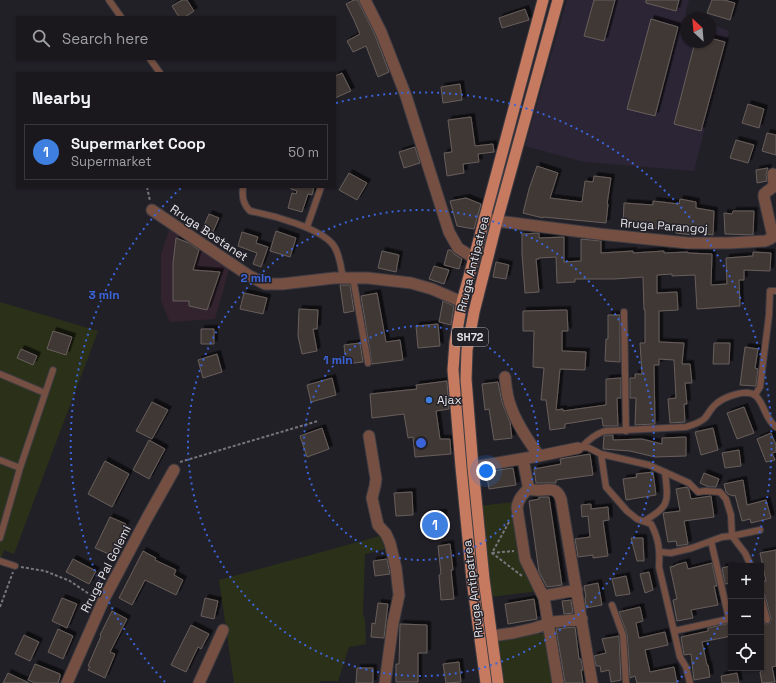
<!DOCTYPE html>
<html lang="en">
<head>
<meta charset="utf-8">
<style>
	body { margin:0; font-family:"Space Grotesk",sans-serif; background:#27252a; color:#f1f3f6 }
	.controls { position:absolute; right:12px; bottom:12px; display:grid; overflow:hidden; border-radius:0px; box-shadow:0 1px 3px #0004 }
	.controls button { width:36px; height:36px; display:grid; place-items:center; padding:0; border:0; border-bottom:1px solid #38373b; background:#1a181d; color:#f1f3f6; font:20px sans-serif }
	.compass { position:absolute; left:680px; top:12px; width:36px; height:36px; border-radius:50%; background:#1a181d; box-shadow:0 1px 3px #0004; rotate:334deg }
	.you { position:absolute; left:486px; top:471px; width:14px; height:14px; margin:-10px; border:3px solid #fff; border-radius:50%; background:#1a73e8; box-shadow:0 0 0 6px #1a73e833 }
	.badge { display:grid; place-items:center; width:26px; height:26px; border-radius:50%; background:#1a73e8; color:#fff; font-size:13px; font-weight:700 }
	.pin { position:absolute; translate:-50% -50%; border:2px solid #fff; box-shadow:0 1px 4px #0006 }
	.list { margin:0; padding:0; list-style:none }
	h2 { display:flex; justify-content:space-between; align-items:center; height:52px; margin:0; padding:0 16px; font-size:17px }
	h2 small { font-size:13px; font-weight:400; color:#9fa0a4 }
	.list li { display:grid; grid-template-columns:26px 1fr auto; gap:12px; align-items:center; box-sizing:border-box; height:56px; margin:0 8px 8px; padding:0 8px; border:1px solid #38373b; border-radius:0px }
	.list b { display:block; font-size:15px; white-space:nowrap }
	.list p { margin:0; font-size:13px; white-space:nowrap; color:#9fa0a4 }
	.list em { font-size:13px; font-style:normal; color:#9fa0a4 }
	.icon { flex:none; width:22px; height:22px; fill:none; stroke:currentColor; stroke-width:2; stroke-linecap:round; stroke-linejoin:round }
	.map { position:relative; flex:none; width:776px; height:683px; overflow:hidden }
	.search { position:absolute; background:#1a181d; box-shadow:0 1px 3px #0004; left:16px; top:16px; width:320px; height:44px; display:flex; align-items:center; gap:10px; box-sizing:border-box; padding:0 14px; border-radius:0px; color:#9fa0a4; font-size:15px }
	.panel { position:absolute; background:#1a181d; box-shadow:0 1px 3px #0004; left:16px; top:72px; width:320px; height:116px; border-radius:0px }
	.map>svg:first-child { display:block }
</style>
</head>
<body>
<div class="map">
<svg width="776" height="683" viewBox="0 0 776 683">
	<defs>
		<filter id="shadow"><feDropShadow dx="3.5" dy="-3.5" stdDeviation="0" flood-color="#0009"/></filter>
	</defs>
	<rect width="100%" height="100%" fill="#222027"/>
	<!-- commercial -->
	<path fill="#32232f" d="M170,227L230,266L215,319L170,322L161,301V255Z"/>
	<!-- industrial -->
	<path fill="#2b2535" d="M567,0H689L685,15L693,18H686V42H710V24L729,31L694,171L584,162L525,146Z"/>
	<!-- green -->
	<path fill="#2b3118" d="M0,302L98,331L14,554L4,550L0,562Z
		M515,502L539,591L490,597L479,506Z
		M380,536L385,549L365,554L363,614L365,621L366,644L349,647L338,681H320V683H234L219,580Z
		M547,633L556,683H504L498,639Z"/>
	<!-- building -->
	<path fill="#413936" stroke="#675e5b" filter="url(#shadow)" d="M182,0H187L194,11L185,17H179L172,6Z
		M354,0H358L359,3L375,35L389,72L378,77L366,46L353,52L347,41L360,34L354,20L346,4Z
		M594,0H615L604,41L584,36Z
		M646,0H679L676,11L646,3Z
		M712,0H724L735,3L730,20L707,13Z
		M525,9L529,20L502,28L499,18Z
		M651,19L678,27L655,116L627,109Z
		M710,38L725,42L701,131L674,124L695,42H710Z
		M342,73L351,91L335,98V76Z
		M460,84L462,100L443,103L441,87Z
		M748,104L764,109L759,128L742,123Z
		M471,117L475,146L493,144L494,152L478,154L479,162L463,164L464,173L447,176L444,153L452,152L448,120Z
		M767,133L776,135V155L762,151Z
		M736,140L754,145L748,163L730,158Z
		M415,147L420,163L404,168L399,152Z
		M537,166L558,173L550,198L582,202L585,181L593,182L594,176L611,178L607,204H608L606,223L543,217V218L523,213L529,189Z
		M768,168L766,174L767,181L757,183L756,170Z
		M349,173L367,183L357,200L339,190Z
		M291,187H314L312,195L308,194L302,212L288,208L292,193L296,194L297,191L291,189Z
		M466,198L481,204L474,229L457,226L450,201Z
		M680,199L696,202V208L714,211L713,235L692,232V235L676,233V230L623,225L624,203L653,205V201L679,204Z
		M733,211H754L753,235L725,234L724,213L732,214Z
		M209,214L219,218L212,234L202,230Z
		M276,231L296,238L290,257L270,251Z
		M242,232L258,237L256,243L268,247L261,267L253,264L257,253L238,246Z
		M539,233V238L564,237V262L581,261V239L601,241V253L633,251V253L664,251V253L688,252V253L712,254L711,285L727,284L726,258L753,256V252L771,253L770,271L744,270V280H739L740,306L697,309L695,275L672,276V274L657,275V293L677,292L678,310L659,311V342L684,343L682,364H690L692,383H685L687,404H684L685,422L670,423L668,399L676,398L674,360L659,359V365H654L655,424L635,425L636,398H630V378H635V374H642L640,343H645V310H644L643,277L614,279H575V282L557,283L556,257L539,258V259H536L539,292L525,293L522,254V234Z
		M176,238L189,243L199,250L193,270L220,272L207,310L189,306V301H173V263Z
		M448,250H451L454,254L462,259L459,269L444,265Z
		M382,251L399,255L396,272L378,268Z
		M496,262L509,265L506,279L493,277Z
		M434,266L449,270L444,284L429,279Z
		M340,285H350L354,311L344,313Z
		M244,293L267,298L263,314L240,309Z
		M377,293L386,342L400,340L403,360L372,364L361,296Z
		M443,301L454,306L451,325L439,322Z
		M299,309L318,310L317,329H313L317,351L302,354L298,336Z
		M567,310L568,331H562V351L586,352L585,370L560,369L556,410L563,409V411L606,405V379L621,378V398H617L618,426H603L602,418L565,424V428L550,430L546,400H541L544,368L533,367L534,331H523V311Z
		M608,315H620V362L605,361L606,339H608Z
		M438,324L440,346L418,348L416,326Z
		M201,329H214V344H201Z
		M53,331L72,337L66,355L47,349Z
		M360,343L363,362L346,364L344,345Z
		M714,343H730L729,364H713Z
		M745,347L758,349L755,368L758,369L756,386L740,385Z
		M21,349L37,356L33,365L17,358Z
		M217,354L222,372L203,378L198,360Z
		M332,378L336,395L311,402L307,385Z
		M447,381L449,409L436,411L440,439H450L451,454L415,457L413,437L408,438L404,414L372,418L370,394L417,389L416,385Z
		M498,382L502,402L510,422L512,438L494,440L489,409L485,410L482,384Z
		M152,402L168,410L152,439L136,431Z
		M744,407L754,433L737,439L727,413Z
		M322,428L329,449L307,457L300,436Z
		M713,428L718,450L701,455L695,432Z
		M771,433L776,445V452L772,453L775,460L766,462L757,439Z
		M606,435H613V440L642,439L662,444V438L686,437V456L655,457L630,451L603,449L604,436Z
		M149,440L165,449L149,479L133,470Z
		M739,450L741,466L725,468L722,453Z
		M590,454L593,475L556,480V483H536L534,469L561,464L560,459Z
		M105,461L129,474L112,507L88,494Z
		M513,468L516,485L489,489L486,472Z
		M653,472L656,495L626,500L623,479L637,477L636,474Z
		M704,473L719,479L716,487H709L700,483Z
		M743,480L747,505L766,500L771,518L751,523L750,519L742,521L735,495L733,496L728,494L726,492L724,484Z
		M687,487L689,490L691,499L711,496L714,517L684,521L688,544L677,546L676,541L668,542L663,513L680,511L676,489Z
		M412,492L413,515L396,516L394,493Z
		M539,497H549L562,585L547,587L539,572L529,501L539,499Z
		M591,504V509L608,507L609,520L603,521L608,556L593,558V555L578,557L575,539L590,537L588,516L582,517L581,505Z
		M443,513L444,536L426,537L425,514Z
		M110,517L126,524L111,555L95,548Z
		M631,538H643L644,561H637Z
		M450,544L453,570H451L454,599L441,600L439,575L441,574L438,546Z
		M776,550V666L772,667L775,682L762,683L760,672H761V615L763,622L765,624L770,623L771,619L765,596L764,594L761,593V585H764L763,581H766L760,553Z
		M143,551L156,558L155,560L176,570L174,575L183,580L176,595L145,580L132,605L119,598Z
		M73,559L96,571L89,584L66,572Z
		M387,559L390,574L375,576L373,561Z
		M686,562L688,569L712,563L717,586H714L718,605L691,610L693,618L677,621L673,600L677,599L670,567L675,566V565Z
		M731,566V583L725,584L722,568Z
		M649,572L653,590L645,593L640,574Z
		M626,576L630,594L616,596L612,579Z
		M598,583L602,605L586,608L585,598L586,597L584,586Z
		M62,598L77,604L67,628L52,621Z
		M205,598L218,601L214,619L201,616Z
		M534,599L537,619L508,624L505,604Z
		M571,600L573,613L564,614L562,601Z
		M378,603L388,604L384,638L371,637L372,623L375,624Z
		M640,607L643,621L636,623L639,638L665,632L668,645L645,650L650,672L674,667L677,683H637L635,676L630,678L627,634L619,612Z
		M112,611L127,619L110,652L115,654L105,678L88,670L90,667L88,666L101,636L100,635Z
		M730,623L731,636L702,642L707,665H708L710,677L694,680L691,654L684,655L681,637L708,631V628Z
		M400,624L427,625V653H418V682H396V664H399Z
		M191,625L209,634L201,649L198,647L186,672L171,665Z
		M575,627L579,659H581L583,670H581L583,683H565L556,629Z
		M58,629L73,636L63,659L48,652Z
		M24,635L39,642L30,661L15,654Z
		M619,636L621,680L611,682L609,670L601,672L600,666H596L594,656L606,653L602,639Z
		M459,662L461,682L446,683L443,664Z
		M35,664L60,674V677L58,683H35L28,680Z
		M357,668H373V683H356Z
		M8,673L29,683H3Z
		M737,673L739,683H722L721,676Z"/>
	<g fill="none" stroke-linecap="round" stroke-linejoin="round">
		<defs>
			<path id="service" d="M109,0L121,17
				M150,59L160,73
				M243,187C242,197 243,204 250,211C271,215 322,228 334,246C340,255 341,268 343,278
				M307,227L321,187
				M353,278L368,363
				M624,312L626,431
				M0,374L45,393
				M755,395L760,387L769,315L770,291H776
				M578,448L586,447L589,448L601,454L649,465L689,483L698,492L705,491L720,492L726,499L731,515L732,536L745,553L751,566
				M581,448C588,440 595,434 605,431L686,427C692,425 700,423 705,418C709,413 711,408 716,404C724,397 747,388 756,396C765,405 765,419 776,427
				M601,454L606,487L627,511L637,519L651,524C659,539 660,551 659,567L680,657L686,667L690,683
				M0,460L20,468
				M644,521C671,506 668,501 665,472
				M0,538L20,468L53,370
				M660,552L671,553L692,548L722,537L732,536L760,530
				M0,561L15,566
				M761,597L767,620
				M612,605L623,635L626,683
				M674,631L729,619L711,541"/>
			<path id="minor" d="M365,0L381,32L406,96L449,232L458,248L474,258
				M152,210L248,275L265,284H282L334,278H368L411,283L432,289L462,302
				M484,218L497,221L599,234L688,243H729L765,241L770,239L773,237L764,197V194C776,184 774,190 773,174
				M505,377C506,387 507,398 511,407C517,425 529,441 539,456
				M369,436L376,479L375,486L372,498L378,525L386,534L390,543L396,568L399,595L393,623L385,683
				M523,459L528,485L530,489C542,494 555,482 561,499L592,683
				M473,467L539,456L578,448
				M529,488C523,494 518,499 517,508L525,559L544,598L558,683
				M543,596L577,590
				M492,636L513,633L535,628L553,622L582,619
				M67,683L104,599L147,518L174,470
				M199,683L223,630"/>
			<path id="primary" d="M486,683L472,580L461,467L453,370L455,342L462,302L474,258L543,0
				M498,683L484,579L473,467L466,379L467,350L474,312L497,221L558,0"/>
		</defs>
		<!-- service casing -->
		<use href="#service" stroke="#3d3b42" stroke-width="8"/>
		<!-- minor casing -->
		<use href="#minor" stroke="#3d3b42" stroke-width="13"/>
		<!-- primary casing -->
		<use href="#primary" stroke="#3d3b42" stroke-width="13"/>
		<!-- path -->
		<path stroke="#77767c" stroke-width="2" stroke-dasharray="3 2" stroke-linecap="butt" d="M147,187L150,201
			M180,462L318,421
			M509,522L492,553L522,576
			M492,553L514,551
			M21,567L45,571L70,581L95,598
			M0,607L13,572"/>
		<!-- service -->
		<use href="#service" stroke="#744f42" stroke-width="6"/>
		<!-- minor -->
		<use href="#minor" stroke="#744f42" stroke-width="11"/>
		<!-- primary -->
		<use href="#primary" stroke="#c67a60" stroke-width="11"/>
	</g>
	<!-- distance rings -->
	<g fill="none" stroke="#3b64db" stroke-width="2" stroke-dasharray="2 4">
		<circle cx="421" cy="443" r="117"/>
		<circle cx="421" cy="443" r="233"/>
		<path d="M730 607A350 350 0 0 1 677 682M165 682A350 350 0 0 1 182 187M336 103A350 350 0 0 1 749 566"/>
	</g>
	<!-- markers -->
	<circle fill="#3f7fe0" stroke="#222027" stroke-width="1.5" cx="429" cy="400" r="4"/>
	<g text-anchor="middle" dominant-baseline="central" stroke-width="3" stroke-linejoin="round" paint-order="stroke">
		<!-- shield labels -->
		<rect fill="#222027" stroke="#aaa9af" stroke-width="1" x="452" y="328" width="36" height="18" rx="3"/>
		<g font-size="11" font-weight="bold" fill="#e5e4e9">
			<text x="470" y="337">SH72</text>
		</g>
		<!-- street labels -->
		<g font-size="12" fill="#e5e4e9" stroke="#222027">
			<text transform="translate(664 226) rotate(4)">Rruga Parangoj</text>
			<text transform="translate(209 233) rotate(34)">Rruga Bostanet</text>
			<text transform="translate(473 264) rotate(-76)">Rruga Antipatrea</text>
			<text transform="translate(106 569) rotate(-63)">Rruga Pal Golemi</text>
			<text transform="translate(473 589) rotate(-97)">Rruga Antipatrea</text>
		</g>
		<!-- poi labels -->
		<g font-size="12" fill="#e5e4e9" stroke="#222027" text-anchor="start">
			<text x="437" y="400">Ajax</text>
		</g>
	</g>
	<circle cx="421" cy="443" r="6" fill="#3b64db" stroke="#222027" stroke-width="2"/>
	<g font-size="12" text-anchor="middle" font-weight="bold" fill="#3b64db" stroke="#222027" stroke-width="3" stroke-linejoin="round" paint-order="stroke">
		<text x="256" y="282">2 min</text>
		<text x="104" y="299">3 min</text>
		<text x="338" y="364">1 min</text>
	</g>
</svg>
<div class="controls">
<button>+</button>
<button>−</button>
<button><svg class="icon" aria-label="locate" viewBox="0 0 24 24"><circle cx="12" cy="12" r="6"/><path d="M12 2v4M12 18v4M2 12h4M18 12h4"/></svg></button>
</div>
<svg class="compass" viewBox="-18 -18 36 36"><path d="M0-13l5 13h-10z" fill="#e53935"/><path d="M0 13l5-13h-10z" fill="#9fa0a4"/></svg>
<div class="you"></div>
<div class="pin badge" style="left:435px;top:525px;background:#3f7fe0">1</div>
<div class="search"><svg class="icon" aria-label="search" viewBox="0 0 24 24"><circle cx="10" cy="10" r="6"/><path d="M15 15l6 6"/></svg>Search here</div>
<section class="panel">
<h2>Nearby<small></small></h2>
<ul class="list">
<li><span class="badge" style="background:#3f7fe0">1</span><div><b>Supermarket Coop</b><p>Supermarket</p></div><em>50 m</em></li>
</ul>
</section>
</div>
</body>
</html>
